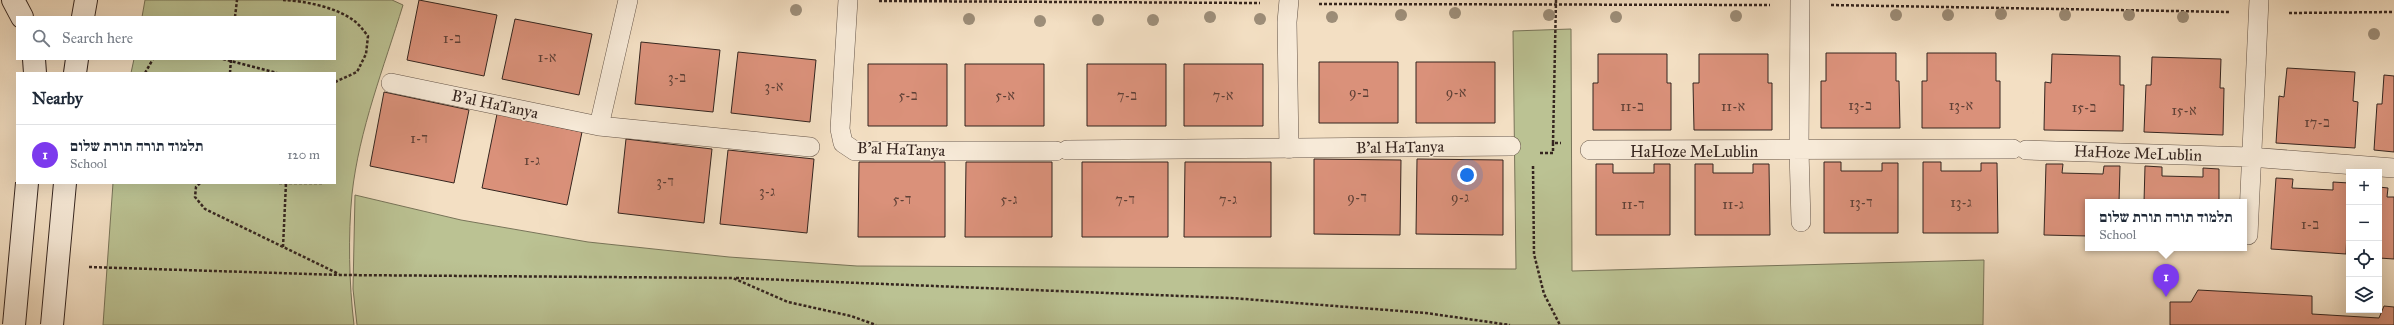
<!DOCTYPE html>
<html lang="en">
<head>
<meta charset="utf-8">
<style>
	body { margin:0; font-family:"IM FELL Great Primer","Frank Ruhl Libre",serif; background:#f6f6f7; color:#1f2937 }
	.controls { position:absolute; right:12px; bottom:12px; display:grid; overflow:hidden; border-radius:0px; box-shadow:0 4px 16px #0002 }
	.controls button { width:36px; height:36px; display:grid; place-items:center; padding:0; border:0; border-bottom:1px solid #e0e1e3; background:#fff; color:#1f2937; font:20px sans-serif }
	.you { position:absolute; left:1467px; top:175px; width:14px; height:14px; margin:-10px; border:3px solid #fff; border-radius:50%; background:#1a73e8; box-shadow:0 0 0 6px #1a73e833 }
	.badge { display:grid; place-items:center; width:26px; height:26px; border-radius:50%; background:#7c3aed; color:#fff; font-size:13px; font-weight:700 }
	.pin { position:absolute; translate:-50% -33px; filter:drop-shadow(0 1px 2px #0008) }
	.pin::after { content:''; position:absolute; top:21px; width:14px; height:12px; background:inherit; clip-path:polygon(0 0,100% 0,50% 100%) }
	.popup { position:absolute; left:2085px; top:199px; width:162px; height:52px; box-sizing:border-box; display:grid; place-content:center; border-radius:0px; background:#fff; filter:drop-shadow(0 1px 3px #0005); font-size:13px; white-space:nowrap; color:#747a83 }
	.popup b { font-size:15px; color:#1f2937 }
	.popup::after { content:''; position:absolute; left:50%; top:100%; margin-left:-8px; border:8px solid transparent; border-top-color:#fff }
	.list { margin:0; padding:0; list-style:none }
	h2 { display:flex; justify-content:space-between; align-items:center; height:52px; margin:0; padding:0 16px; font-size:17px }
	h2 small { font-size:13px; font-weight:400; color:#747a83 }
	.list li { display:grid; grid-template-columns:26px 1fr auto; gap:12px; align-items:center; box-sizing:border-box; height:60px; padding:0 16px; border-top:1px solid #e0e1e3 }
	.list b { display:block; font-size:15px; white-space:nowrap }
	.list p { margin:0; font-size:13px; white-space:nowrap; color:#747a83 }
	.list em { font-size:13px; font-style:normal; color:#747a83 }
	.icon { flex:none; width:22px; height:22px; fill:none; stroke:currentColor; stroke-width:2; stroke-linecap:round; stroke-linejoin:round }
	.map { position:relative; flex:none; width:2394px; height:325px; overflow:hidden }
	.search { position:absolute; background:#fff; box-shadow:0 4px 16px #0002; left:16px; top:16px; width:320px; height:44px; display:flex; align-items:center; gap:10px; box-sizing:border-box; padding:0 14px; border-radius:0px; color:#747a83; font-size:15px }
	.panel { position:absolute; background:#fff; box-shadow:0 4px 16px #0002; left:16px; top:72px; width:320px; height:112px; border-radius:0px }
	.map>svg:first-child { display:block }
</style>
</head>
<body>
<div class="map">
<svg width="2394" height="325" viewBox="0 0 2394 325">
	<rect width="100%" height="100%" fill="#f3dfc3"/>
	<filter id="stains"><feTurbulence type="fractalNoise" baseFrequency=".005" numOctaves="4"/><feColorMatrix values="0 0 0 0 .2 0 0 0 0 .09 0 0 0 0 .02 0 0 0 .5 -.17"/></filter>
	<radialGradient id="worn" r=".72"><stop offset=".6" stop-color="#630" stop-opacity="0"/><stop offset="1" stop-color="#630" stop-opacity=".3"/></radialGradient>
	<!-- green -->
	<path fill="#bbc293" stroke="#787459" d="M145,0H392L403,5C384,67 359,130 352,194C348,236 349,283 354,325H103L113,183H335V73H131L134,59H335V17H142Z
		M1571,29L1572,271L1984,260L1983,325H357L353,289L355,195L461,220L588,242L729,257L857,266L1516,269L1513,31Z"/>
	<!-- building -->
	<path fill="#da917a" stroke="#35251f" d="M419,0L497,15L484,76L407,60Z
		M515,19L592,34L579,95L502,79Z
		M641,42L720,50L713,112L635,104Z
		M738,52L816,60L810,122L731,113Z
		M1826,53H1896V81H1899L1900,128H1821V81H1826Z
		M1927,53H1996V81H2000V128H1922V81H1927Z
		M1598,54H1667V83H1671V130H1593V83H1598Z
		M1699,54H1768V83H1772V130H1694L1693,83H1699Z
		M2052,54L2120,56V85H2124L2123,131L2044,130L2045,82L2051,83Z
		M2152,57L2221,59L2220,88H2224L2223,135L2144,132L2146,85H2151Z
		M1319,62H1398V123H1319Z
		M1416,62H1495V123H1416Z
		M868,64H947V126H868Z
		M965,64H1044V126H965Z
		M1087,64H1166V126H1087Z
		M1184,64H1263V126H1184Z
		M2287,68L2355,72L2353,101L2358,102L2355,148L2276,143L2279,96L2284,97Z
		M2384,75L2394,76V152L2374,150L2377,104H2382Z
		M384,92L469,110L454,183L370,166Z
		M497,114L582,132L567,205L482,188Z
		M626,139L712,149L704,223L618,213Z
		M728,150L814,159L807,233L720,224Z
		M1314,159L1401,160L1400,235L1314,234Z
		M1417,159L1503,160V235L1416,234Z
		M859,162H945V237H858Z
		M966,162H1052V237H965Z
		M1082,162H1168V237H1082Z
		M1185,162H1271V237H1184Z
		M1824,162H1841V171H1882V163H1898V233H1824Z
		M1923,162H1941V171H1981V163H1997L1998,233H1923Z
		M1596,164H1613V173H1654V164H1670V235H1596Z
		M1695,164H1713V173H1753V164H1769L1770,235H1695Z
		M2046,164H2063L2062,173L2103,174L2104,166H2120L2119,202H2088V236L2044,235Z
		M2145,166L2162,167V176L2203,177V168L2219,169V202H2144Z
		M2276,178L2293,179L2292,188L2333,190V182L2349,183L2346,254L2271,249Z
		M2379,187L2388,188L2387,197H2394V259L2379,258Z
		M2198,290L2312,296V314L2379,318L2384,306L2394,307V325H2170V302H2191Z"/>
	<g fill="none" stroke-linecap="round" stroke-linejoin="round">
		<defs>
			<path id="service" d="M848,0L840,129L843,143L855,151H1056
				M1289,0L1287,22L1289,149
				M1800,0L1799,150L1801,222
				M391,83L599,126L810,147
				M599,126L628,0
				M1067,150L1511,146
				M1590,150L2013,149
				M2026,150L2250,157L2394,168
				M2248,235L2259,0"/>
			<path id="secondary" d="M13,0L22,17
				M83,17L86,0
				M34,59L35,73
				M75,73L77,59"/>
		</defs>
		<!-- service casing -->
		<use href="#service" stroke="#645448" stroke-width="20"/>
		<!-- secondary casing -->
		<use href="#secondary" stroke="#35251f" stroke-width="24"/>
		<!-- path -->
		<path stroke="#35251f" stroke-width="2.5" stroke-dasharray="3 2" stroke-linecap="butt" d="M283,0C305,1 335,7 353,20C359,24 363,30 368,36L366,54L357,72L335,82
			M879,1L1260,3
			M1319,4L1770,5
			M1831,5L2230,12
			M2289,13L2394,12
			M235,17L237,0
			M223,59L277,73
			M145,73L153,59
			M230,73L231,59
			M1553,143L1556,0
			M1540,153H1553V143H1561
			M1533,166L1534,254L1544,294L1560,325
			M200,183L196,187L195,197L205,209L339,274
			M279,183H322
			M283,247L286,183
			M89,267L341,275L733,278L788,302L851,316L876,325
			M736,278L1231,298L1426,313L1510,325"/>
		<!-- service -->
		<use href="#service" stroke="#f7ead8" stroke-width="19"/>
		<!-- secondary -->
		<use href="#secondary" stroke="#f7ead8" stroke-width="22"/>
		<defs>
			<path id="secondary-bridge" d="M14,325L27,183
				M52,325L65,183"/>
		</defs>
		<!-- secondary-bridge casing -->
		<use href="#secondary-bridge" stroke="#35251f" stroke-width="24" stroke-linecap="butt"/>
		<!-- secondary-bridge -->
		<use href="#secondary-bridge" stroke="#f7ead8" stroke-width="22"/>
	</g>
	<!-- trees -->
	<g fill="#9d8e79">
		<circle cx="796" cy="10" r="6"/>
		<circle cx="1455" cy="13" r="6"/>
		<circle cx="2001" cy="14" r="6"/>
		<circle cx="1401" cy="15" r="6"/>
		<circle cx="1549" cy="15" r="6"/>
		<circle cx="1896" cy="15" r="6"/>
		<circle cx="1948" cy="15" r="6"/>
		<circle cx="2065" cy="15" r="6"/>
		<circle cx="2129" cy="15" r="6"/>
		<circle cx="1736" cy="16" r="6"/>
		<circle cx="1210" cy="17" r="6"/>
		<circle cx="1332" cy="17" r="6"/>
		<circle cx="1616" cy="17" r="6"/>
		<circle cx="2183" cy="17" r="6"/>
		<circle cx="969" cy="19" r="6"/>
		<circle cx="1260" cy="19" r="6"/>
		<circle cx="1098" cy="20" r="6"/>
		<circle cx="1153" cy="20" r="6"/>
		<circle cx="1040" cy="21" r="6"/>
		<circle cx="2374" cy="34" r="6"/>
	</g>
	<g text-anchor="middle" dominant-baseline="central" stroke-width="3" stroke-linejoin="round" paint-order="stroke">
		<!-- number labels -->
		<g font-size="14" fill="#5e4036">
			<text x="452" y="38">1-ב</text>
			<text x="547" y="57">1-א</text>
			<text x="677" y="77">3-ב</text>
			<text x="774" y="86">3-א</text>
			<text x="1359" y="92">9-ב</text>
			<text x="1456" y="92">9-א</text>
			<text x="908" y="95">5-ב</text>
			<text x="1005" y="95">5-א</text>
			<text x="1127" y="95">7-ב</text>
			<text x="1223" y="95">7-א</text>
			<text x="1860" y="105">13-ב</text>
			<text x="1961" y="105">13-א</text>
			<text x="1632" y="106">11-ב</text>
			<text x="1733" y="106">11-א</text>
			<text x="2084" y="107">15-ב</text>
			<text x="2184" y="110">15-א</text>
			<text x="2317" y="122">17-ב</text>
			<text x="419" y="138">1-ד</text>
			<text x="532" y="160">1-ג</text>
			<text x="665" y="181">3-ד</text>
			<text x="767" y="191">3-ג</text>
			<text x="1357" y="197">9-ד</text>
			<text x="1460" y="197">9-ג</text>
			<text x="902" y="199">5-ד</text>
			<text x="1009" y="199">5-ג</text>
			<text x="1125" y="199">7-ד</text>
			<text x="1228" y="199">7-ג</text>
			<text x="1861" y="202">13-ד</text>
			<text x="1961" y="202">13-ג</text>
			<text x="1633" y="204">11-ד</text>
			<text x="1733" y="204">11-ג</text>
			<text x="2310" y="224">1-ב</text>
		</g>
		<!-- street labels -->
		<g font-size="16" fill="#35251f" stroke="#f7ead8">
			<text transform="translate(495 104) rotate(12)">B'al HaTanya</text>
			<text transform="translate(1400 147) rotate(-1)">B'al HaTanya</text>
			<text transform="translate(901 149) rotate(2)">B'al HaTanya</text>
			<text x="1694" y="151">HaHoze MeLublin</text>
			<text transform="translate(2138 153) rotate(2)">HaHoze MeLublin</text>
		</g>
	</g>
	<rect width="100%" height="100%" filter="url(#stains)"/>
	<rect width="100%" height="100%" fill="url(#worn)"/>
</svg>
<div class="controls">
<button>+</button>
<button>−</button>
<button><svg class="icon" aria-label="locate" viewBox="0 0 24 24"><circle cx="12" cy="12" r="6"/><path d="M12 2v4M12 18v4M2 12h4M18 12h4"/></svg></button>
<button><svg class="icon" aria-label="layers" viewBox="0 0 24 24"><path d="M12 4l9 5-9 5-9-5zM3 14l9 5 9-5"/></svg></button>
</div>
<div class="you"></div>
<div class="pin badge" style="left:2166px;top:297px">1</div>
<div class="popup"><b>תלמוד תורה תורת שלום</b>School</div>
<div class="search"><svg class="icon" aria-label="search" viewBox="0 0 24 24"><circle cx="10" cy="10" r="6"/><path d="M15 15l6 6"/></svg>Search here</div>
<section class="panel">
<h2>Nearby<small></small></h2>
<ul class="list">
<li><span class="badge">1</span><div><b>תלמוד תורה תורת שלום</b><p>School</p></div><em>120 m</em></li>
</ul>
</section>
</div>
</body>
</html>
